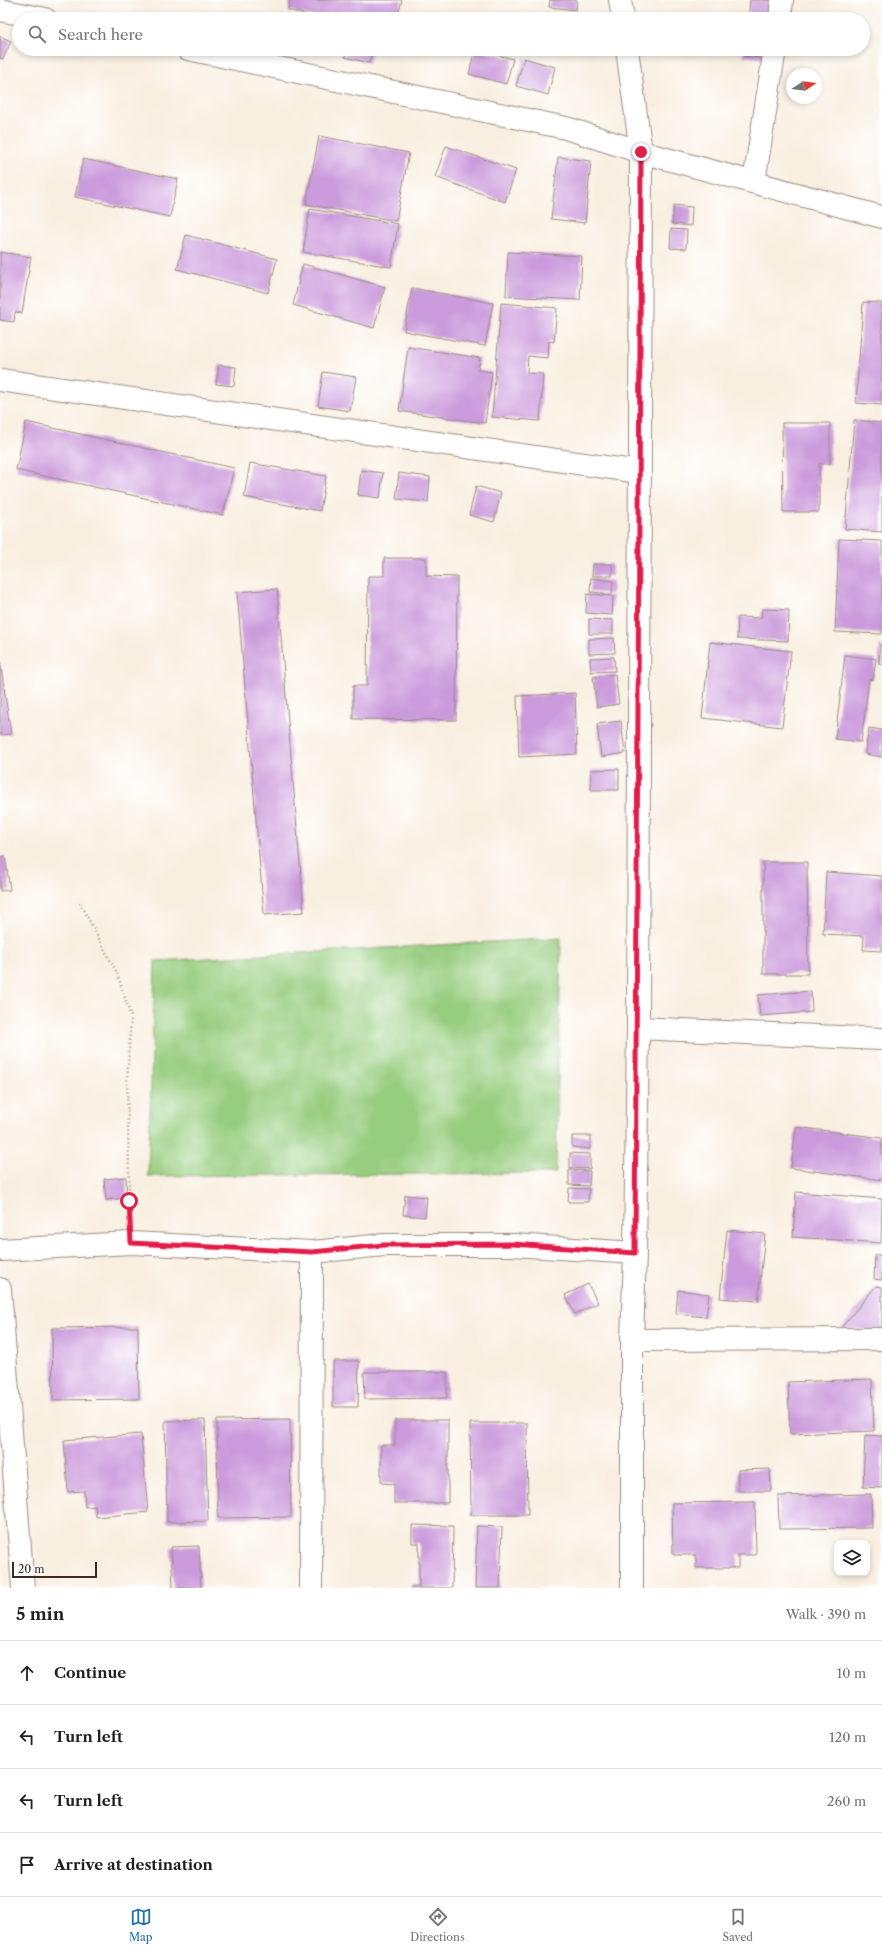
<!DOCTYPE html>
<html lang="en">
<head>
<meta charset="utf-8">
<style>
	body { margin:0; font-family:"Libre Caslon Text",serif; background:#f6f6f6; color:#202124 }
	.controls { position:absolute; right:12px; bottom:12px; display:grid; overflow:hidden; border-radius:8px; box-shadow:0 2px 6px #0003 }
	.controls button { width:36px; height:36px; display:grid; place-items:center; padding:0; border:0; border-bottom:1px solid #e0e0e0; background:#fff; color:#202124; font:20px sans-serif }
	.compass { position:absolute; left:786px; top:68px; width:36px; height:36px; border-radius:50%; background:#fff; box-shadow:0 2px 6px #0003; rotate:77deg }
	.scale { position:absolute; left:12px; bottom:10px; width:85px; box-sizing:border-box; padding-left:4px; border:2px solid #3b2a1e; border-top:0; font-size:11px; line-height:14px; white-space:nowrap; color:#3b2a1e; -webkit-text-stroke:3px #fff; paint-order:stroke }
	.stop { position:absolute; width:12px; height:12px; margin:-9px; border:3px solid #e11d48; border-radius:50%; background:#fff }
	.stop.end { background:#e11d48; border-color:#fff; box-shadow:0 1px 4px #0008 }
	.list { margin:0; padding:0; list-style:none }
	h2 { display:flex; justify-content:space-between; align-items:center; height:52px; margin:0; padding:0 16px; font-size:17px }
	h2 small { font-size:13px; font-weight:400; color:#757577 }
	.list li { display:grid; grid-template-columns:26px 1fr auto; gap:12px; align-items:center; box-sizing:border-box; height:64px; padding:0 16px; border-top:1px solid #e0e0e0 }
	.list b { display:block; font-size:15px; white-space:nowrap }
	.list em { font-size:13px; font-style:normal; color:#757577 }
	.icon { flex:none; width:22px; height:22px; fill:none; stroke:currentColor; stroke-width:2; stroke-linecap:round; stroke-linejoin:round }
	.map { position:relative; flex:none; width:882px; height:1588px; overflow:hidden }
	.search { position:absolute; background:#fff; box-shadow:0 2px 6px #0003; left:12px; right:12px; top:12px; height:44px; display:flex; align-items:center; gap:10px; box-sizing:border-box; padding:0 14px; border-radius:22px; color:#757577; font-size:15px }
	.sheet { height:308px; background:#fff }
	nav { display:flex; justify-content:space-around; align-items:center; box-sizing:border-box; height:56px; border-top:1px solid #e0e0e0; background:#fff; font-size:11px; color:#757577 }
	nav a { display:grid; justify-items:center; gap:2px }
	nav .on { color:#1f6fb2 }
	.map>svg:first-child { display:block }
</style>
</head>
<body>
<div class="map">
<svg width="882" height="1588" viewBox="0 0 882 1588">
	<rect width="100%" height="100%" fill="#fff"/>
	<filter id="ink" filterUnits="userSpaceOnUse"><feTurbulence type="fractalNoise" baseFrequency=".025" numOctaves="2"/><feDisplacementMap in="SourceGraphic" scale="8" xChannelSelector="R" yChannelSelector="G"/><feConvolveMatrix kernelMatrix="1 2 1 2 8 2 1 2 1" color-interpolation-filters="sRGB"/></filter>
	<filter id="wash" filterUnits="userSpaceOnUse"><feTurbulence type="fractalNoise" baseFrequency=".012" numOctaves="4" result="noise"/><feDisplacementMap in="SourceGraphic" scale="16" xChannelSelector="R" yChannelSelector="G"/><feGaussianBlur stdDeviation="0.9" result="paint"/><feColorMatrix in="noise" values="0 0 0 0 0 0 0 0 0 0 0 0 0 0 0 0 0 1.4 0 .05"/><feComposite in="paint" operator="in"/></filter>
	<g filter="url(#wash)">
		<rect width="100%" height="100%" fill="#f9efe1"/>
		<!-- green -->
		<path fill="#97cd7f" stroke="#697c4e" d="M561,938L556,1173L148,1176L155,961Z"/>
		<g id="blocks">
			<!-- building -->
			<path fill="#cb9adc" d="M290,0H402L397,19H322L288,10Z
				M550,0H577L576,10L549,7Z
				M750,0H774L772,19H748Z
				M0,36L11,41L3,59L0,58Z
				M347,49H373L369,63L345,57Z
				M475,49L513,59L506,84L469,74Z
				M744,49H768L766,59L743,56Z
				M524,58L555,67L548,95L516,86Z
				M319,136L409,153L396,221L306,204Z
				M446,146L516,170L505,202L435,177Z
				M558,157L591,161L585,223L551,219Z
				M83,159L178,179L170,217L75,197Z
				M674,205L692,207L691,226L672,224Z
				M310,209L398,224L391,267L303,252Z
				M671,229L687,230L686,249L670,248Z
				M186,235L277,259L268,293L177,269Z
				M0,252L31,257L22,313L15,312L14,322L0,320Z
				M508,252L582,256L580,300L506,296Z
				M303,264L385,287L374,328L293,305Z
				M412,288L493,303L485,346L404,331Z
				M863,302L882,303V405L856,403Z
				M501,303L557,308L554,342L549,341L548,358L528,356L527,373L543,374L540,421L492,417Z
				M408,347L480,358L478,370L492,372L485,423L399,411Z
				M219,365L236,367L234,386L216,384Z
				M323,372L356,377L350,411L318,406Z
				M854,420L882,423V532L845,529Z
				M26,422L234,468L223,515L16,470Z
				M782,423H830V464H819V512H783Z
				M250,463L326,476L320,511L244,497Z
				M361,470L383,473L380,498L358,495Z
				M399,473L430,477L428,502L396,499Z
				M476,486L501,493L494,522L469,515Z
				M839,539L882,541V634L835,632Z
				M384,558H426V576L457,577L456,720L353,719V686H367L368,576H384Z
				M593,564H612V576H592Z
				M591,578L613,581L612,594L590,592Z
				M277,589L304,912L264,915L237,592Z
				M587,594L613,596L612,615L586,613Z
				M762,609L789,610L788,641L737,639L738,617L761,618Z
				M589,619L613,620V634H589Z
				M614,638L615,653L589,654V639Z
				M710,642L791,651L782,727L702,718Z
				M880,645H882V665L879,664Z
				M845,655L876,659L873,680L869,679L861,742L835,739Z
				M614,657L615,671L591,672L590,658Z
				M0,661L11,734L0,735Z
				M615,674L619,704L597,707L593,677Z
				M575,693L577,754L519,757L517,696Z
				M621,721L625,753L601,757L597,724Z
				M869,728L882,730V757L865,754Z
				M619,769V790H591V770Z
				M5,856L10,890L0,891V857Z
				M763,862H807L808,974H763Z
				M826,872L882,876V951L863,950L864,936L823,934Z
				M811,991L812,1012L760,1016L758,995Z
				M796,1127L882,1138V1180L791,1168Z
				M572,1136H591L590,1149L572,1147Z
				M570,1153L590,1154V1169L570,1168Z
				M569,1170L590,1171L589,1186L569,1185Z
				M126,1177L127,1198L106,1200L104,1179Z
				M569,1188L589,1189L588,1202H568Z
				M796,1192L882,1199L881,1243L793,1237Z
				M405,1195L427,1197L425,1217L403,1215Z
				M727,1230L765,1234L758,1301L720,1298Z
				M875,1255H882V1280L874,1279Z
				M588,1284L598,1303L575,1314L565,1295Z
				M876,1286L882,1287V1331L841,1328Z
				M678,1290L709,1294L706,1317L676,1314Z
				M138,1327L139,1399L53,1400L52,1328Z
				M333,1361H359L358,1407H333Z
				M364,1372H447V1398L365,1399Z
				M872,1379L874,1431L790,1434L788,1382Z
				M290,1419L291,1517L218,1518L217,1420Z
				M205,1420L208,1521L167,1522L165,1421Z
				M395,1420H448V1503H394V1484L381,1483V1445H395Z
				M470,1423H527L528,1515H471Z
				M141,1434L148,1512L96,1517L95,1506L85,1507L84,1491L68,1492L64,1440Z
				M865,1435L882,1436V1488L863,1487Z
				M770,1469L771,1491H738V1470Z
				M871,1494L872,1528L779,1529L778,1496Z
				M755,1502L756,1555H738V1568H696V1555H673L672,1503Z
				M412,1525L453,1526L452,1588H411V1586H419V1543H412Z
				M477,1526L502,1527L500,1588H475Z
				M199,1546L201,1588H173L171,1547Z"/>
		</g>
	</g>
	<g filter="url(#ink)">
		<use href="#blocks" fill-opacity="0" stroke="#9a8c80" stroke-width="1"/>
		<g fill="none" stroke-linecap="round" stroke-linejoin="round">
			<defs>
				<path id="minor" d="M620,0L623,19
					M0,10L45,19
					M780,19L782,0
					M188,49L566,128L641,152L882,217
					M627,49L641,152L638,1028L635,1253L632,1340V1588
					M754,182L775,49
					M0,380L640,472
					M638,1028L882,1039
					M0,1250L131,1243L312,1252L384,1245H513L635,1253
					M0,1289L23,1588
					M632,1340L882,1339
					M311,1588L312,1252"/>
			</defs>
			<!-- minor casing -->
			<use href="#minor" stroke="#9a8c80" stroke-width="24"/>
			<!-- path -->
			<path stroke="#9a8c80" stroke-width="2.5" stroke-dasharray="1 3" stroke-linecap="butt" d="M80,903L117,973L131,1017L127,1082L130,1218"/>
			<!-- minor -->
			<use href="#minor" stroke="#fff" stroke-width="22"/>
		</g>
	</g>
	<g fill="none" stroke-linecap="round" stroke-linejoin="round" filter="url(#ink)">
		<!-- route -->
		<path stroke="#e11d48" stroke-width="5" d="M129,1201L131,1243L312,1252L384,1245L513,1244L635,1253L641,152"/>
	</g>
</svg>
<div class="controls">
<button><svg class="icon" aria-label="layers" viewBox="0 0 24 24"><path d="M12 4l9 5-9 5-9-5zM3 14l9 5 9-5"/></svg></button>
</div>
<svg class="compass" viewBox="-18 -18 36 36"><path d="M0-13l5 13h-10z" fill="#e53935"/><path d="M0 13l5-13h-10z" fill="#757577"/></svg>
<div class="scale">20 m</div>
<div class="stop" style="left:129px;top:1201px"></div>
<div class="stop end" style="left:641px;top:152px"></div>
<div class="search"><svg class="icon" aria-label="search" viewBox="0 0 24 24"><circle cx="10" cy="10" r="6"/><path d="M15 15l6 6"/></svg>Search here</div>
</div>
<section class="sheet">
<h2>5 min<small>Walk · 390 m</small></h2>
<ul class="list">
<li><svg class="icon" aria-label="ahead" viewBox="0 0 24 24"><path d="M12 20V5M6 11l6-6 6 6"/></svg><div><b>Continue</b></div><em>10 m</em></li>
<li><svg class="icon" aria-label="left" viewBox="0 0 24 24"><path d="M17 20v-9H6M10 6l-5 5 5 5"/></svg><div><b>Turn left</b></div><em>120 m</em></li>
<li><svg class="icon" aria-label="left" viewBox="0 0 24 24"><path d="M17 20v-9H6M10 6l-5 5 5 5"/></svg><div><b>Turn left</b></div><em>260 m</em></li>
<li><svg class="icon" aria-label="arrive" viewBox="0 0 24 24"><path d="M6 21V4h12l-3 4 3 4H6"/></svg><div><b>Arrive at destination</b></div></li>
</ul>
</section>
<nav>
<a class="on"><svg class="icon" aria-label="map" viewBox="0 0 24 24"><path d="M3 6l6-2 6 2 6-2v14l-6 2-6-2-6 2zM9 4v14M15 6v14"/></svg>Map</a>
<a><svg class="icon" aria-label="directions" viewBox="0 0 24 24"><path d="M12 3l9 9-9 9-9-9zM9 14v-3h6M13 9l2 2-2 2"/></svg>Directions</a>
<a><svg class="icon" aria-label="saved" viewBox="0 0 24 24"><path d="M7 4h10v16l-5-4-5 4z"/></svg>Saved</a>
</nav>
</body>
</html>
